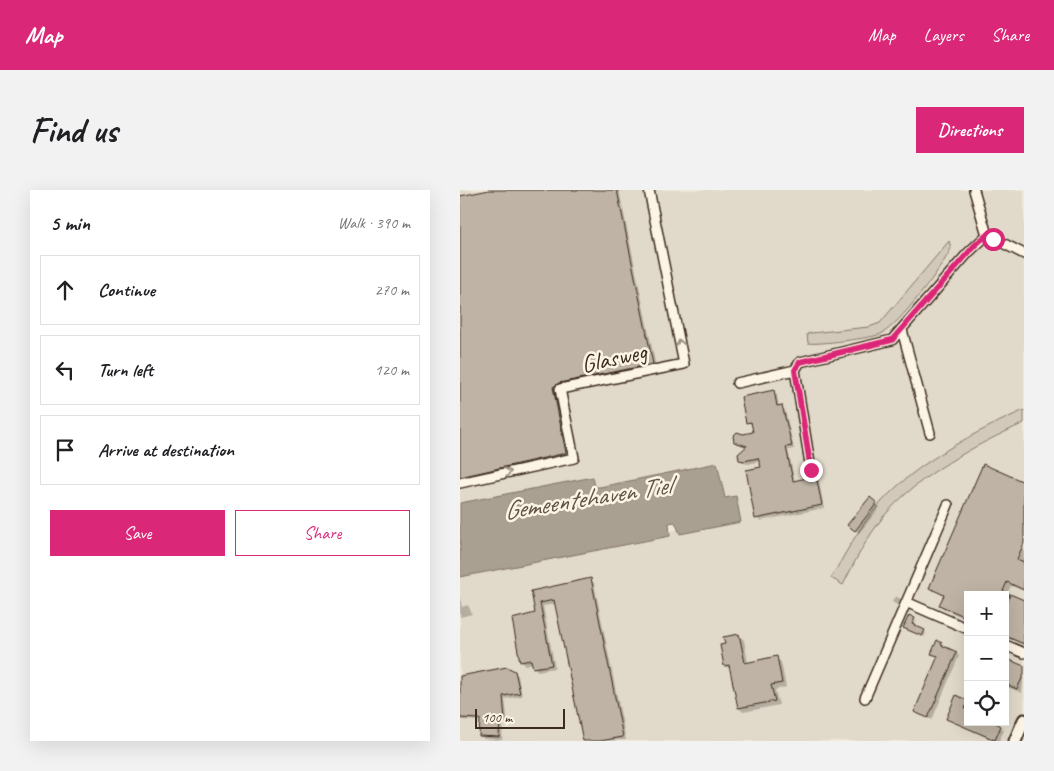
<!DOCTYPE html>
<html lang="en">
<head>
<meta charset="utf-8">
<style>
	body { margin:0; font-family:Caveat,sans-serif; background:#f2f2f2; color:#202124 }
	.controls { position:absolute; right:15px; bottom:15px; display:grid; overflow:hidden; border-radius:0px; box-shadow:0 5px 20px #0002 }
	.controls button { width:45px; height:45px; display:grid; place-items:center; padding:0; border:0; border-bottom:1px solid #e0e0e0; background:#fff; color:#202124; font:25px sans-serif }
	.scale { position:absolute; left:15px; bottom:12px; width:90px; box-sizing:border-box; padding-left:5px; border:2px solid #3b2a1e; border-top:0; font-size:14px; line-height:18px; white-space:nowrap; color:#3b2a1e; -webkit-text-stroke:4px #fcf5e5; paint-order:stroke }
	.stop { position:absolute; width:15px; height:15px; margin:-11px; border:4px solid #db2777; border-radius:50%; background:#fff }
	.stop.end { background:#db2777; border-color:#fff; box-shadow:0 1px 5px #0008 }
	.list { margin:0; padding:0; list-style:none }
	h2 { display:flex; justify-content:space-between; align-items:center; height:65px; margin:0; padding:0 20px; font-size:21px }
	h2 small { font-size:16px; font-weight:400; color:#757577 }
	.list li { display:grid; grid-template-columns:32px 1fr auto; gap:15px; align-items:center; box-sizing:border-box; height:70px; margin:0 10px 10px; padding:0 10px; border:1px solid #e0e0e0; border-radius:0px }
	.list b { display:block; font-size:19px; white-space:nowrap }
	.list em { font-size:16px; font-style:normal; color:#757577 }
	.actions { display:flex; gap:10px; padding:15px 20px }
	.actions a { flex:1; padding:11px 0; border:1px solid #db2777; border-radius:0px; text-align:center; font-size:18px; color:#db2777 }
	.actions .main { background:#db2777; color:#fff }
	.icon { flex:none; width:28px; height:28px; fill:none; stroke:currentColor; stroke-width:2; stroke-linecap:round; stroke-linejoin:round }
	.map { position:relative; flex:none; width:564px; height:551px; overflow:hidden; border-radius:0px }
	header { display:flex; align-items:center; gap:30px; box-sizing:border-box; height:70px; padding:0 25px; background:#db2777; color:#fff }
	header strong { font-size:24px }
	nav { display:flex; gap:28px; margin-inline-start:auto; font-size:18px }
	.intro { display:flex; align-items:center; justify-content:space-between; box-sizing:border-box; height:120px; padding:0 30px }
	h1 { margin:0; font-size:35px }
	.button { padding:12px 22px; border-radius:0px; background:#db2777; color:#fff; font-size:18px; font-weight:700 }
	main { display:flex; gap:30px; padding:0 30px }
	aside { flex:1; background:#fff; border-radius:0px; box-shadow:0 5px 20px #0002 }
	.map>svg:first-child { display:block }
</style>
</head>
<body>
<header>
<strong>Map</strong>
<nav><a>Map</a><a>Layers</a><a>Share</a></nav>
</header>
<div class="intro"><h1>Find us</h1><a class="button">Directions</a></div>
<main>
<aside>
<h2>5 min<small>Walk · 390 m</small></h2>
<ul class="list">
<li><svg class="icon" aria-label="ahead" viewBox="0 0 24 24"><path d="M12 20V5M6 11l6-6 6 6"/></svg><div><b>Continue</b></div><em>270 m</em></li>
<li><svg class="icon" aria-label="left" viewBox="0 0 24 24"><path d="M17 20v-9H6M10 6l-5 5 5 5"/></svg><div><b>Turn left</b></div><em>120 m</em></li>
<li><svg class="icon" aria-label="arrive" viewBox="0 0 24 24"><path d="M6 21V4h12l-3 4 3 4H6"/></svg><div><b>Arrive at destination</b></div></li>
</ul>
<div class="actions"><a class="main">Save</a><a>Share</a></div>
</aside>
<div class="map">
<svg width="564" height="551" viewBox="0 0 564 551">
	<rect width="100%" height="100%" fill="#f0e9d9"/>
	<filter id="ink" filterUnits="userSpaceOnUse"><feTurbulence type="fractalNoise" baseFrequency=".02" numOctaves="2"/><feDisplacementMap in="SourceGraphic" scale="10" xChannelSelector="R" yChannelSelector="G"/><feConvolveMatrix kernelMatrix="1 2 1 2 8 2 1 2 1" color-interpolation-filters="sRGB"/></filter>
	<g filter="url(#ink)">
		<!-- built -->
		<path fill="#e1d9c9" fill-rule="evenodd" d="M0,0H564V551H0V380L274,329L132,306L0,317ZM508,405H545V532H508Z"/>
		<!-- green -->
		<path fill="#d2c9ba" stroke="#867a6c" d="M489,51L491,58C484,76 438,136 421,144C413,148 356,155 348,153L347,144L351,143L409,137L420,133Z
			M564,220V233C514,256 460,284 424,326C407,347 395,371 383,395L371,388C384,366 396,343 412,323C449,276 511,244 564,220Z"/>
		<!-- water -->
		<path fill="#aaa091" stroke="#7e7163" d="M257,273L265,308L276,306L281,332L220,344L215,332L209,333L210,346L0,387V313L133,287L135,297H140Z"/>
		<!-- shadow -->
		<path fill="#0003" d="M36,0H159L196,177L102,196L95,200L109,266L0,291V7Z
			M313,202L317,205L319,217L325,220L334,259L328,260L335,292L355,288L359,291L364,318L300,331L297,328L303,278L301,271L288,274L284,273L280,269L287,258L275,252L283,246L295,243L293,235L287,232Z
			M523,275L564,293V401L551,396L547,404L564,411V455L545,447V405H508V429L484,419L480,415L484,406L470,398Z
			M410,309L420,317L399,343L392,338Z
			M131,390L134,393L166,550L124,551L96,414L83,416L95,478L77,481L73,473L65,475L61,471L77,424L73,402Z
			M435,406L443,410L440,417L432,412Z
			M0,407L2,417L8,415L12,424L0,427Z
			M454,429L456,431L454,436L466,443L464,447L447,439Z
			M279,446L284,450L288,473L316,468L321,472L326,497L315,500L319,515L283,522L279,518L271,480L265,476L261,456Z
			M483,455L499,466L472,530L455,521L479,468L473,463L480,461Z
			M545,469L564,477L562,503L545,496Z
			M55,482L58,486L62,506L45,509L48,533L43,532L42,550L24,549L21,546V531L0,530V487Z
			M496,507L508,512V532H539L538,535L544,540L539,551H534L487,528Z"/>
		<!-- building -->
		<path fill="#beb3a4" stroke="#3b2a1e" d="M29,0H157L193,174L99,193L93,197L106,263L0,287V6Z
			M314,200L317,216L322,215L332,256L326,257L333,291L356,286L362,315L295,329L286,280L301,277L298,268L284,271L279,270L278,264L287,256L274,252L273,246L277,242L283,244L293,242L291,232L286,233L281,207Z
			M523,274L564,292V353L557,369L564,372V400L547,392L543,401L564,410V454L545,446V417L550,405H508V428L479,415L484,405L469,398Z
			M410,307L417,313L395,341L387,335Z
			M131,388L163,547L140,551H123L94,410L80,413L92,475L73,478L71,470L60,472L52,429L75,423L71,401Z
			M449,425L455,428L452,434L465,440L462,446L443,438Z
			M279,444L285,473L317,466L322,493L311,495L315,511L278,518L269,475L264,476L260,455L265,454L263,447Z
			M477,450L482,453L481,455L497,462L468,528L454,522L478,466L471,464Z
			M545,468L564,476V484L557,499L545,494Z
			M47,477L55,481L60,503L43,506L45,530H40L39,547L19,546L20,529L0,528V486Z
			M496,505L508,511L505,519L508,521V532H534L541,536L535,550L486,529Z"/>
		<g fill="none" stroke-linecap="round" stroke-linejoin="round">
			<defs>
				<path id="minor" d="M514,0L527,45L564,64
					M442,140L470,243
					M335,180L351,280
					M277,193L335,180L340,172L432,150L508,63L527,45
					M0,293L114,268L100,199L224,174L189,0
					M446,412L508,439
					M545,455L564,463
					M405,508L488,315"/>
				<path id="major" d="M555,551L564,530"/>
			</defs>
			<!-- minor casing -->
			<use href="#minor" stroke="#3b2a1e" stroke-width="12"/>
			<!-- major casing -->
			<use href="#major" stroke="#3b2a1e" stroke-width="15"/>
			<!-- minor -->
			<use href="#minor" stroke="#fcf5e5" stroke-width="9"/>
			<!-- major -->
			<use href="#major" stroke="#fcf5e5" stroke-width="11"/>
		</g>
		<!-- one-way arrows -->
		<defs><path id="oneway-chevron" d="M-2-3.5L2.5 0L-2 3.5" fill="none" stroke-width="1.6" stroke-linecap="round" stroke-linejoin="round" transform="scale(1.25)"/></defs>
		<g stroke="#9c9082">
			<use href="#oneway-chevron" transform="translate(220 153) rotate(-101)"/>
			<use href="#oneway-chevron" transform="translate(48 282) rotate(-12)"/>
		</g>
	</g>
	<g fill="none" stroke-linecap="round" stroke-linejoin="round" filter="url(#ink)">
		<!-- route -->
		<path stroke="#db2777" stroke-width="6" d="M351,280L335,180L340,172L432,150L516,54L527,45L533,49"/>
	</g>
	<g text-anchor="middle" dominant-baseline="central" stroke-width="5" stroke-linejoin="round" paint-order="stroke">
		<!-- street labels -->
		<g font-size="25" fill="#3b2a1e" stroke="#fcf5e5">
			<text transform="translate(154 168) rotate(-12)">Glasweg</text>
		</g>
		<!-- water labels -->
		<g font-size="26" font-style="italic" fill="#625346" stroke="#fcf5e5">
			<text transform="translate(127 308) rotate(-9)">Gemeentehaven Tiel</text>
		</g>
	</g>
</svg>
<div class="controls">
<button>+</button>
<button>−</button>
<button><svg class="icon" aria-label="locate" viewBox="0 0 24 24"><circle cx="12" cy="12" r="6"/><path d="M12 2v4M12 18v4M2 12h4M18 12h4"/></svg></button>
</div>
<div class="scale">100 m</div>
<div class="stop" style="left:533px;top:49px"></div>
<div class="stop end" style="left:351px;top:280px"></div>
</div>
</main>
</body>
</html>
